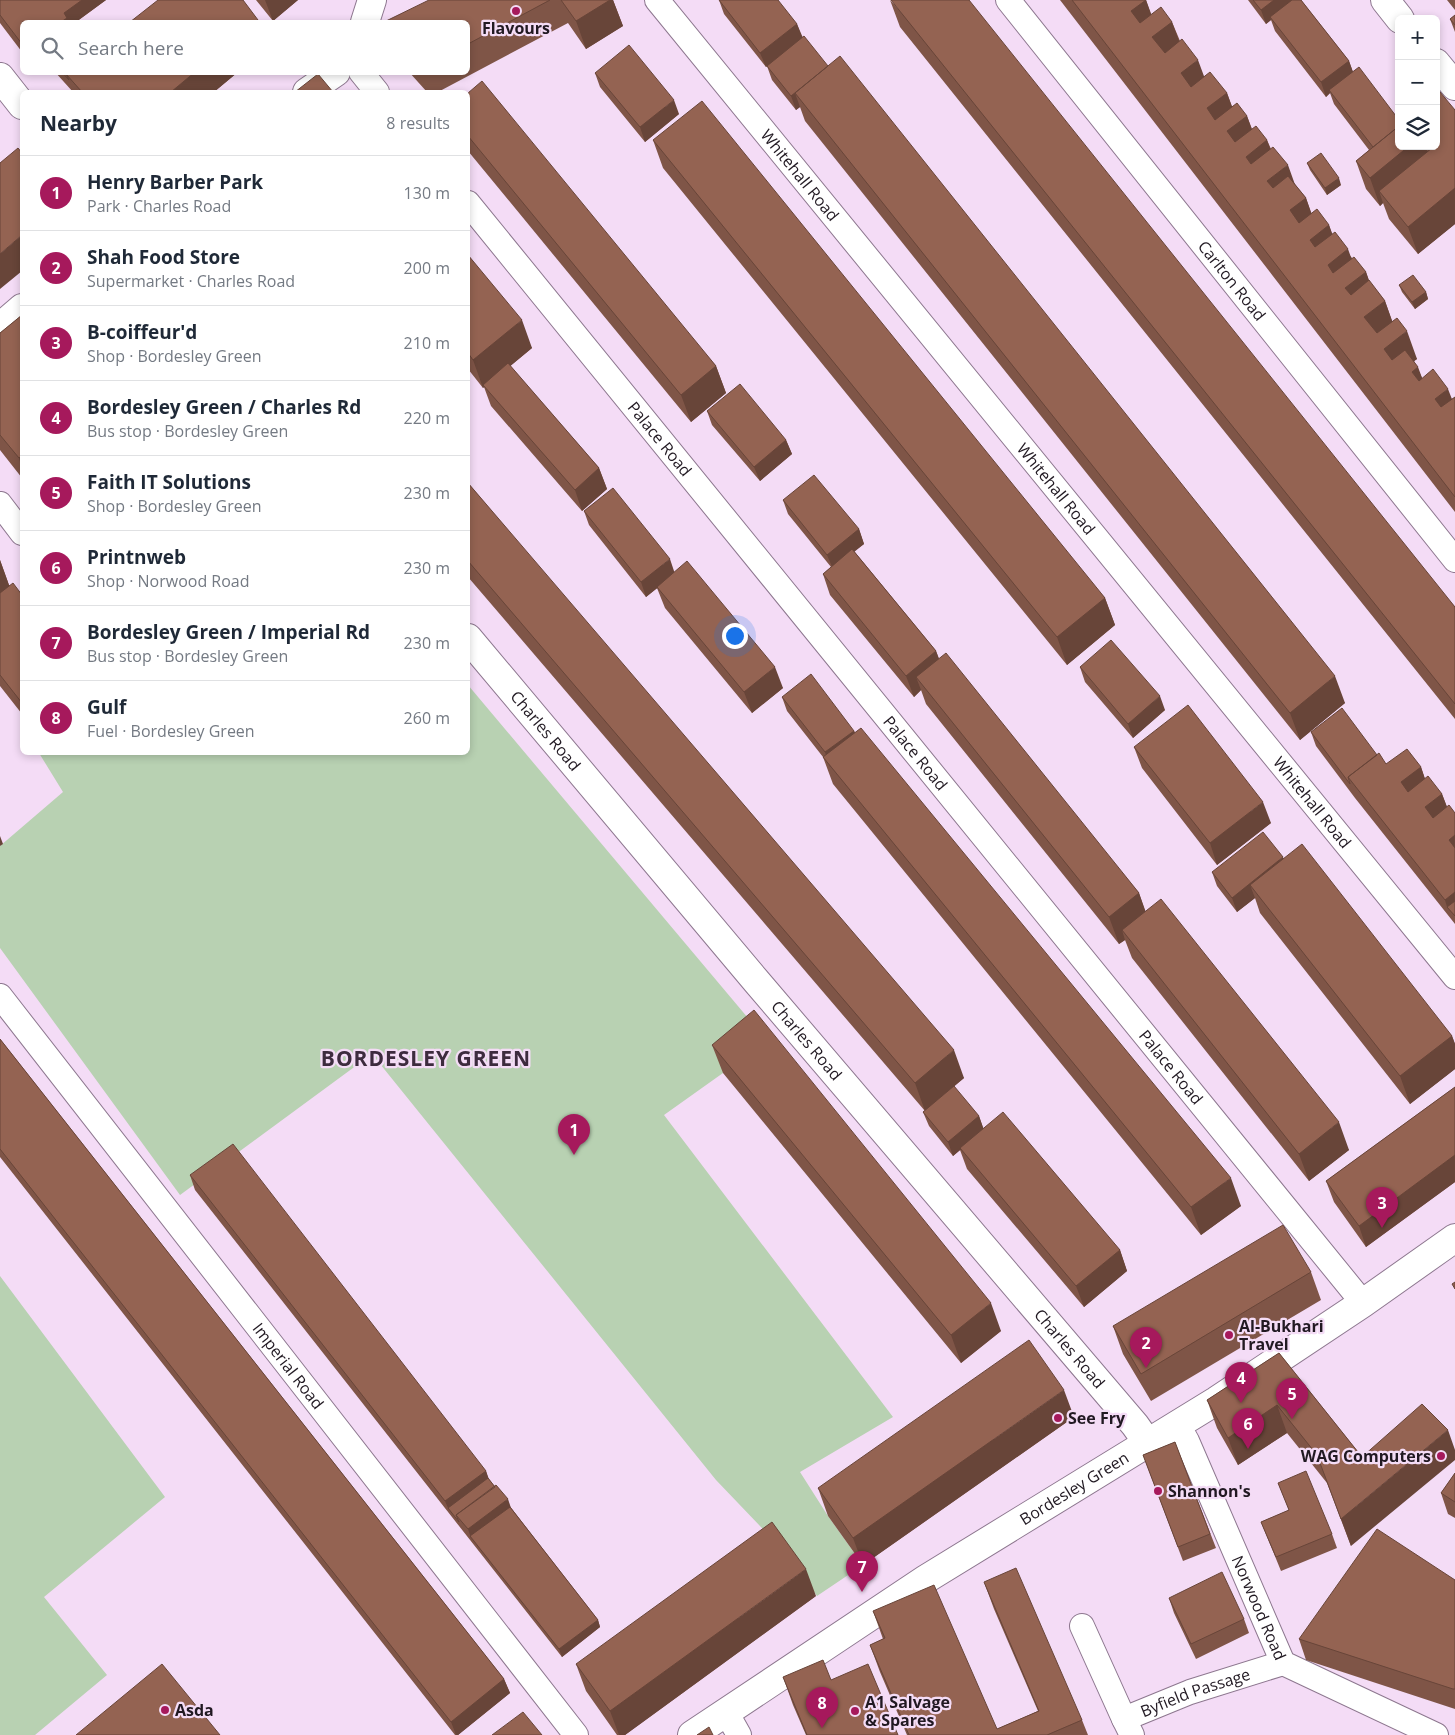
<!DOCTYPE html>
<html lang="en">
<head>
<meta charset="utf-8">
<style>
	body { margin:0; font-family:"Open Sans",sans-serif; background:#f2f2f3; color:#1f2937 }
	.controls { position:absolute; right:15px; top:15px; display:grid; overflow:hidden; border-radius:8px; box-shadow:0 2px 8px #0003 }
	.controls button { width:45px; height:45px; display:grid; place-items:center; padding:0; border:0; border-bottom:1px solid #e0e1e3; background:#fff; color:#1f2937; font:25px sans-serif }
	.you { position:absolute; left:734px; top:635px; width:18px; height:18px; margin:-12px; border:4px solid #fff; border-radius:50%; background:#1a73e8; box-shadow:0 0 0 8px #1a73e833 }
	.badge { display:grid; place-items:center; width:32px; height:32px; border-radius:50%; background:#a6195c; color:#fff; font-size:16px; font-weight:700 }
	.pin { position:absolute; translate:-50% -41px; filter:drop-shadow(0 1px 2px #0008) }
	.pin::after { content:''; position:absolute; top:26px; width:18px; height:15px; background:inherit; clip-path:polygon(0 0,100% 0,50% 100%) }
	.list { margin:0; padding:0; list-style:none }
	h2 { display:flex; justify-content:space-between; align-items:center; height:65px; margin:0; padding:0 20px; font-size:21px }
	h2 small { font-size:16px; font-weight:400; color:#747a83 }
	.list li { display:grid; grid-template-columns:32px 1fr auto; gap:15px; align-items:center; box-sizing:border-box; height:75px; padding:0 20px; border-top:1px solid #e0e1e3 }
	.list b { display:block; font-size:19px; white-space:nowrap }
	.list p { margin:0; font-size:16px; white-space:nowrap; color:#747a83 }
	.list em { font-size:16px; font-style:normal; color:#747a83 }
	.icon { flex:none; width:28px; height:28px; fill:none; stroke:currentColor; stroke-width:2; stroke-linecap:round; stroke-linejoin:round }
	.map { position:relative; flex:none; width:1455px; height:1735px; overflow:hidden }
	.search { position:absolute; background:#fff; box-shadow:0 2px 8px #0003; left:20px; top:20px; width:450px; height:55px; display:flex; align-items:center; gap:12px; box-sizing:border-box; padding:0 18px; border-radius:8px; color:#747a83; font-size:19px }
	.panel { position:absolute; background:#fff; box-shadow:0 2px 8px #0003; left:20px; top:90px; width:450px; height:665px; border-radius:8px }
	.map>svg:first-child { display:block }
</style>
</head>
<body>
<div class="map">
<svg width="1455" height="1735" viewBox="0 0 1455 1735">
	<rect width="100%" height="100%" fill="#f4dcf6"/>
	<!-- green -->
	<path fill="#b8d1b2" d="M468,685L764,1037L723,1073L664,1115L893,1417L800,1472L828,1516L863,1565L817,1596L782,1549L716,1480L372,1054L180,1195L0,948V846L63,792L39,753L468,752Z
		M0,1276L165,1497L44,1597L107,1675L35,1735H0Z"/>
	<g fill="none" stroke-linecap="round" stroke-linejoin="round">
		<defs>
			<g id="street">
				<path id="s1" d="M657,0L1455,977"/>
				<path id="s2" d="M1008,0L1455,560"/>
				<path d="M361,72L377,92"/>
				<path id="s3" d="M468,203L1363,1303"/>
				<path d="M0,504L22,533"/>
				<path id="s4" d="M0,996L576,1735"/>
				<path id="s5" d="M1178,1425L1187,1441L1283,1663L1436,1735"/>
				<path d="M1082,1626L1124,1719"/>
				<path d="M726,1712L739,1735"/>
				<path id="s6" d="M1132,1735L1124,1719L1190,1692L1283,1663"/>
			</g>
			<g id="secondary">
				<path d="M1385,0L1400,19"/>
				<path d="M365,22L372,0"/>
				<path d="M1436,63L1455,86"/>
				<path d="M0,77L22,105"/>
				<path d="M307,92L336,72"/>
				<path d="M0,327L22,308"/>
				<path id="s7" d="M468,638L757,982L1135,1425L1147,1442"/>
				<path id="s8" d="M692,1735L926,1579L1216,1401L1363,1303L1455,1238"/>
			</g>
		</defs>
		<!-- street casing -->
		<use href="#street" stroke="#8d778f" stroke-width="26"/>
		<!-- secondary casing -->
		<use href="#secondary" stroke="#8d778f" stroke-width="30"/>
		<!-- street -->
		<use href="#street" stroke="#fff" stroke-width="24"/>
		<!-- secondary -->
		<use href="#secondary" stroke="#fff" stroke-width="28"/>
	</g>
	<!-- wall -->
	<path fill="#7f5547" d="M0,0H106L76,22H22V52L0,23Z
		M256,0H298L273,21Z
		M429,0H613L623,26L586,49L568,23L438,92H427L409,72H468V22Z
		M719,0L797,24L802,38L1345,703L1300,740L805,121L800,107L796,110L772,80L767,66L766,67L724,14Z
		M890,0L1455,607V719L900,27Z
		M1060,0H1146L1151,15L1172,22L1180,41L1204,77L1227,93L1232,107L1247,116L1252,129L1267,140L1271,149L1294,183L1306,198L1311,213L1329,225L1332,234L1352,258L1366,272L1369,281L1385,301L1392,321L1417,359L1414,361L1422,378L1452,399L1455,397V512Z
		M1248,0H1301L1349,61L1353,72L1399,146H1436L1455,110V224L1418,254L1389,219L1383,203L1380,206L1366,189L1356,161L1369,150L1334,104L1330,93L1326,97L1275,31L1271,20L1266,24Z
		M1447,0H1455V10Z
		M1455,15V32L1450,19Z
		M55,72H238L214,92H73Z
		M595,73L679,114L645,142L600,87Z
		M468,93L716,366L726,393L691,422L468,151Z
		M653,140L1105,598L1115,625L1067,665L663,168Z
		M1307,163L1341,185L1327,195L1310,170Z
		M468,255L532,348L510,366L599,468L607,489L582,511L491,406L484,387L483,388L468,369Z
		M1399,285L1426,292L1428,299L1415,309L1402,292Z
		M22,315V478L0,450V333Z
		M707,411L786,440L792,454L760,481L712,425Z
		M468,483L964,1078L936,1101L979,1116L983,1128L1120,1250L1127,1271L1084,1307L967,1169L960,1150L953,1156L929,1126L923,1112L925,1111L468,577Z
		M783,500L859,529L864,544L854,551L936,651L939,659L1139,893L1145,911L1349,1150L1309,1181L1132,958L1125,940L1119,944L926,704L921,690L914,697L830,595L823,574L831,567L788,514Z
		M584,511L674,572L783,688L752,713L665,608L657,588L646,597L589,525Z
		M0,560L9,585L22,595V714L0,686Z
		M1080,667L1165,710L1133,738L1085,682Z
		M782,697L854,731L855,732L1241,1206L1201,1235L833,784L823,757L787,711Z
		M1311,732L1377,755L1386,764L1421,767L1425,779L1442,794L1447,807L1455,813V924L1355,798L1316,746Z
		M1134,747L1271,823L1217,865L1142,768Z
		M1284,859L1452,1036L1455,1044V1069L1410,1104L1260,913L1255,898L1237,912L1217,886L1212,872Z
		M0,1039L504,1679L510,1693L458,1735H455L0,1157Z
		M712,1045L1001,1331L961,1363L723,1073Z
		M1455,1087V1182L1366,1247L1334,1202L1326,1181Z
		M190,1175L486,1471L488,1478L598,1620L600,1627L562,1657L195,1190Z
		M1311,1272L1321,1300L1151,1401L1123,1354L1113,1326Z
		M1279,1353L1362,1457L1351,1546L1327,1483L1287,1433L1238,1465L1217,1428L1207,1400Z
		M1074,1417L863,1565L828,1516L818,1488Z
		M1175,1442L1216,1548L1183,1561L1143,1455Z
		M1455,1473V1518L1448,1514L1441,1493Z
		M1278,1483L1332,1534L1337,1548L1281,1571L1261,1522L1289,1510Z
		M1455,1580V1709L1306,1660L1299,1639Z
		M984,1582L1082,1720L1088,1735H907L880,1672L870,1645L883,1639L873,1611L997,1729L1038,1711L994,1609Z
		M816,1596L625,1735H617L586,1691L576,1664Z
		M1169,1598L1244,1619L1249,1633L1196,1659L1174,1613Z
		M783,1677L831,1680L898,1735H806L793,1705Z"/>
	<!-- shaded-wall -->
	<path fill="#684539" d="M82,0H106L76,22H61L64,13Z
		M265,0H298L273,21Z
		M610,0H613L623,26L586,49L576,21Z
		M1146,0L1156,27L1141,39L1131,11Z
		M1274,0H1298L1270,17L1271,20L1266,24L1261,10Z
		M1172,22L1182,49L1162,65L1152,37Z
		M797,24L803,38L766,67L760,53Z
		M1198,60L1208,87L1191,101L1181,73Z
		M1349,61L1354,75L1329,90L1330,93L1326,97L1321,82Z
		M195,72H238L214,92H171Z
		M795,93L800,107L796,110L791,96Z
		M1227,93L1237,120L1217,136L1207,108Z
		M674,100L679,114L645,142L640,127Z
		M1247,116L1257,144L1237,159L1227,131Z
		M1267,140L1277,168L1256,184L1246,157Z
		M1399,146H1425L1432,163L1379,191L1383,203L1380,206L1370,178Z
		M1288,165L1298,193L1277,209L1267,181Z
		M1339,178L1341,185L1327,195L1325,188Z
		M1455,188V224L1418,254L1408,227Z
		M1306,198L1316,226L1300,238L1290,210Z
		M1329,225L1339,252L1320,267L1310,240Z
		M22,235V271L0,289V254Z
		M1348,249L1358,277L1338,293L1328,265Z
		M1366,272L1376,300L1355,315L1345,288Z
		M1426,292L1428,299L1415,309L1412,302Z
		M1385,301L1395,329L1374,345L1364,317Z
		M522,320L532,348L485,387L483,385L484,387L483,388L473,360Z
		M1407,331L1417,359L1394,376L1384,349Z
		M716,366L726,393L691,422L681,395Z
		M1418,367L1428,394L1412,372Z
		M1448,389L1455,407L1445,426L1435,399Z
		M786,440L792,454L760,481L754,467Z
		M22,455V469L19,458Z
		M599,468L607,489L582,511L575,490Z
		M859,529L864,544L833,569L827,555Z
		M670,559L675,574L646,597L641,582Z
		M0,560L10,588L0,596Z
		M1105,598L1115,625L1067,665L1057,637Z
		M936,651L944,672L916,677L921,690L914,697L906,676Z
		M775,667L783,688L752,713L744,692Z
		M1335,676L1345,703L1300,740L1290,713Z
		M1160,696L1165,710L1133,738L1128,724Z
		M854,731L859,745L830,767L825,752Z
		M1421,767L1428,788L1409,803L1401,782Z
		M1442,794L1450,815L1432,828L1425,807Z
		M1263,802L1271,823L1217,865L1210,843Z
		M1455,835V857L1449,840Z
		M0,836L3,844L0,846Z
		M1283,857L1288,871L1250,885L1255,898L1237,912L1232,898Z
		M1455,892V916L1447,907L1445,900Z
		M1139,893L1149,921L1122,930L1125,940L1119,944L1109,917Z
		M1452,1036L1455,1044V1069L1410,1104L1400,1076Z
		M954,1050L964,1078L925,1111L915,1083Z
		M979,1116L984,1130L953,1156L948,1142Z
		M1339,1122L1349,1150L1309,1181L1299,1154Z
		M1455,1155V1182L1366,1247L1359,1226Z
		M1231,1178L1241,1206L1201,1235L1191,1207Z
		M1120,1250L1127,1271L1084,1307L1076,1286Z
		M991,1303L1001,1331L961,1363L951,1335Z
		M1064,1390L1074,1417L863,1565L853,1538Z
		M1277,1405L1287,1433L1238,1465L1228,1438Z
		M1448,1430L1455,1450V1460L1351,1546L1341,1519Z
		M486,1471L491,1485L448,1508L445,1501Z
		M508,1499L513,1514L470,1536L473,1544L468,1529Z
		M806,1569L816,1596L625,1735H619L610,1711Z
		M598,1620L600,1627L562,1657L559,1649Z
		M504,1679L510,1693L458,1735H456L451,1722Z"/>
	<!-- building -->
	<path fill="#946352" stroke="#684539" d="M0,0H82L64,13L67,18L61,22H22V44L0,15Z
		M158,0H243L258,20L255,22H130Z
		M429,0H550L468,44V22H384Z
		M561,0H610L576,21Z
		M719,0H778L797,24L760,53Z
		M891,0H969L1455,607V704Z
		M1072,0H1146L1131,11L1140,23L1161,7L1172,22L1152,37L1165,53L1182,39L1198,60L1181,73L1191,87L1210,72L1227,93L1207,108L1215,120L1237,103L1247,116L1227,131L1235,142L1256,126L1267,140L1246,157L1251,164L1273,147L1288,165L1267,181L1273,188L1288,176L1306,198L1290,210L1299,223L1317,209L1329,225L1310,240L1315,247L1335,232L1348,249L1328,265L1333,273L1354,257L1366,272L1345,288L1351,295L1369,280L1385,301L1364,317L1377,333L1397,318L1407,331L1384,349L1392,360L1405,350L1418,367L1412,372L1419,381L1433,369L1448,389L1435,399L1441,407L1455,397V497Z
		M1253,0H1274L1261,10Z
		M1292,0H1301L1349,61L1321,82L1270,17Z
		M1455,15V25L1450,19Z
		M804,36L828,66L791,96L767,66Z
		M629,45L674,100L640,127L595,73Z
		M840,56L1335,676L1290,713L795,93Z
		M1359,67L1399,120V126L1373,147L1329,90Z
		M62,72H68L66,74L69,80Z
		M68,72H195L171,92H82L66,74Z
		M318,74L333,92H295Z
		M482,81L716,366L681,395L468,136V93Z
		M1440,92L1455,110V188L1408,227L1379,191L1432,148L1430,146H1436V96Z
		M702,101L1105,598L1057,637L653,140Z
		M1399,126V146H1409L1370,178L1356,161Z
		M18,148L22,153V235L0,254V163Z
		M1321,153L1339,178L1325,188L1307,163Z
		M468,255L522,320L473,360L468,353Z
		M1413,275L1426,292L1412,302L1399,285Z
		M22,315V455L19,458L0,435V333Z
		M508,363L599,468L575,490L483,385Z
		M740,384L786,440L754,467L707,411Z
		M814,475L859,529L827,555L783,500Z
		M468,483L954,1050L915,1083L468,561Z
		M613,488L670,559L641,582L584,511Z
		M852,549L936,651L906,676L823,574Z
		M687,561L775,667L744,692L657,587Z
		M13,583L22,595V703L0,675V593Z
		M1111,640L1160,696L1128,724L1080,667Z
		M946,653L1139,893L1109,917L916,677Z
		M811,674L854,731L825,752L782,697Z
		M1188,705L1263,802L1210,843L1134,747Z
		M1342,708L1377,755L1348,777L1350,784L1311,732Z
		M861,728L1231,1178L1191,1207L823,757Z
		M1407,749L1421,767L1401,782L1408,792L1428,776L1442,794L1425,807L1433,818L1449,805L1455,813V835L1449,840L1455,848V892L1445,900L1348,777L1379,753L1386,764Z
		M1263,832L1283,857L1232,898L1212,872Z
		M1302,844L1452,1036L1400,1076L1250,885Z
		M1161,899L1339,1122L1299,1154L1122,930Z
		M1455,901V916L1447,907Z
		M754,1010L991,1303L951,1335L712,1045Z
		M0,1039L504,1679L451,1722L0,1149Z
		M954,1086L979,1116L948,1142L923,1112Z
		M1455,1087V1155L1359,1226L1326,1181Z
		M1003,1112L1120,1250L1076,1286L960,1148Z
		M233,1144L486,1471L445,1501L190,1175Z
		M1283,1225L1311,1272L1141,1374L1113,1326Z
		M1455,1282V1289L1452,1284Z
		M1029,1340L1064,1390L853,1538L818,1488Z
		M1279,1353L1362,1457L1422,1404L1448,1430L1341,1519L1317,1455L1277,1405L1228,1438L1207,1400Z
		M1175,1442L1210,1534L1178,1547L1143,1455Z
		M1306,1471L1332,1534L1276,1557L1261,1522L1289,1510L1278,1483Z
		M1455,1473V1502L1441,1493Z
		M488,1478L495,1487L456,1515L459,1522L448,1508Z
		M496,1485L508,1499L468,1529L456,1515Z
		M510,1507L598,1620L559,1649L470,1536Z
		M772,1522L806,1569L610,1711L576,1664Z
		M1377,1529L1455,1580V1689H1453L1299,1639Z
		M1016,1568L1082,1720L1047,1735H909L870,1645L885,1638L873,1611L934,1585L997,1729L1039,1711L984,1582Z
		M1222,1572L1244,1619L1191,1644L1169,1598Z
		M823,1660L831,1680L868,1664L898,1735H807L783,1677Z
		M162,1664L220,1735H76Z
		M523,1712L542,1735H492Z
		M709,1727L713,1735H697Z"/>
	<!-- markers -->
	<g fill="#a6195c" stroke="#f4dcf6" stroke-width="2">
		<circle cx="516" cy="11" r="5"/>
		<circle cx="1229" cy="1335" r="5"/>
		<circle cx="1058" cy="1418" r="5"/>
		<circle cx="1441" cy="1456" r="5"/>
		<circle cx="1158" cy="1491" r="5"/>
		<circle cx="165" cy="1710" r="5"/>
		<circle cx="855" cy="1711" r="5"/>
	</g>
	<g text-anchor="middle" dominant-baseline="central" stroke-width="4.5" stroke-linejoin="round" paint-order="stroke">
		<!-- poi labels -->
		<g font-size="16" font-weight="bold" fill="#211922" stroke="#f4dcf6" text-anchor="start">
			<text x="516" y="28" text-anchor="middle">Flavours</text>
			<text x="1239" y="1326">Al-Bukhari<tspan x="1239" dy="18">Travel</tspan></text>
			<text x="1068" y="1418">See Fry</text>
			<text x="1431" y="1456" text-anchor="end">WAG Computers</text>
			<text x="1168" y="1491">Shannon's</text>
			<text x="865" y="1702">A1 Salvage<tspan x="865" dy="18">&amp; Spares</tspan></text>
			<text x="175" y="1710">Asda</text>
		</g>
		<!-- street labels -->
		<g font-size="16" fill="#211922" stroke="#f4dcf6">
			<text stroke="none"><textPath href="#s1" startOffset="226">Whitehall Road</textPath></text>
			<text stroke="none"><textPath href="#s2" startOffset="359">Carlton Road</textPath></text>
			<text stroke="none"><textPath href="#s3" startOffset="304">Palace Road</textPath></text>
			<text stroke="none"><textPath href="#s1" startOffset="631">Whitehall Road</textPath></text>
			<text stroke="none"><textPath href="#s7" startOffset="121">Charles Road</textPath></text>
			<text stroke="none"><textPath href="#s3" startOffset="709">Palace Road</textPath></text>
			<text stroke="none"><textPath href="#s1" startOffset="1036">Whitehall Road</textPath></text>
			<text stroke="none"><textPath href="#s7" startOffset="526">Charles Road</textPath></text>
			<text stroke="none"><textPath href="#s3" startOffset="1114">Palace Road</textPath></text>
			<text stroke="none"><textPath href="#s7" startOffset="931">Charles Road</textPath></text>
			<text stroke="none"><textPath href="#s4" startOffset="469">Imperial Road</textPath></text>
			<text stroke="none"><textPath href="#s8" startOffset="455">Bordesley Green</textPath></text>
			<text stroke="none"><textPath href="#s5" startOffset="200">Norwood Road</textPath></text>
			<text stroke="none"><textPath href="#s6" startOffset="94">Byfield Passage</textPath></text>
		</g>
		<!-- district labels -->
		<g font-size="21" font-weight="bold" letter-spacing="1" fill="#3d2b3e" stroke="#f4dcf6">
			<text x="426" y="1058">BORDESLEY GREEN</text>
		</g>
	</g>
</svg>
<div class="controls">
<button>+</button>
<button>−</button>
<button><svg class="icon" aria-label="layers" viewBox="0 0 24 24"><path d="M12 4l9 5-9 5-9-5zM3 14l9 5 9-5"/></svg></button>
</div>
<div class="you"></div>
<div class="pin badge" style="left:574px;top:1155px">1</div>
<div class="pin badge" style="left:1146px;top:1368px">2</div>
<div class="pin badge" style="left:1382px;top:1228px">3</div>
<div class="pin badge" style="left:1241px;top:1403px">4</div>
<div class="pin badge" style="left:1292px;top:1419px">5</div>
<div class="pin badge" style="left:1248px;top:1449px">6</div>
<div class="pin badge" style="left:862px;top:1592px">7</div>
<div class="pin badge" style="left:822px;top:1728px">8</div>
<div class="search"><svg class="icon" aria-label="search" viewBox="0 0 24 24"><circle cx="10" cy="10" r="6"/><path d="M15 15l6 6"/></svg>Search here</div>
<section class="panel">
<h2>Nearby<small>8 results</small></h2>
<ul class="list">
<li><span class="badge">1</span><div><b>Henry Barber Park</b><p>Park · Charles Road</p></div><em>130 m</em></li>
<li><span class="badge">2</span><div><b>Shah Food Store</b><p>Supermarket · Charles Road</p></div><em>200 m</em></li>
<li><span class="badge">3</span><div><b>B-coiffeur'd</b><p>Shop · Bordesley Green</p></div><em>210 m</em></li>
<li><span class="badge">4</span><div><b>Bordesley Green / Charles Rd</b><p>Bus stop · Bordesley Green</p></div><em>220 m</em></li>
<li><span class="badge">5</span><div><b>Faith IT Solutions</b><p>Shop · Bordesley Green</p></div><em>230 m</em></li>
<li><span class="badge">6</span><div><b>Printnweb</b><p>Shop · Norwood Road</p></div><em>230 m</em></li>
<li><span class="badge">7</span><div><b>Bordesley Green / Imperial Rd</b><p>Bus stop · Bordesley Green</p></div><em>230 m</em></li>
<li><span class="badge">8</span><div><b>Gulf</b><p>Fuel · Bordesley Green</p></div><em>260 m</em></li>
</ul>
</section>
</div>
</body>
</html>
